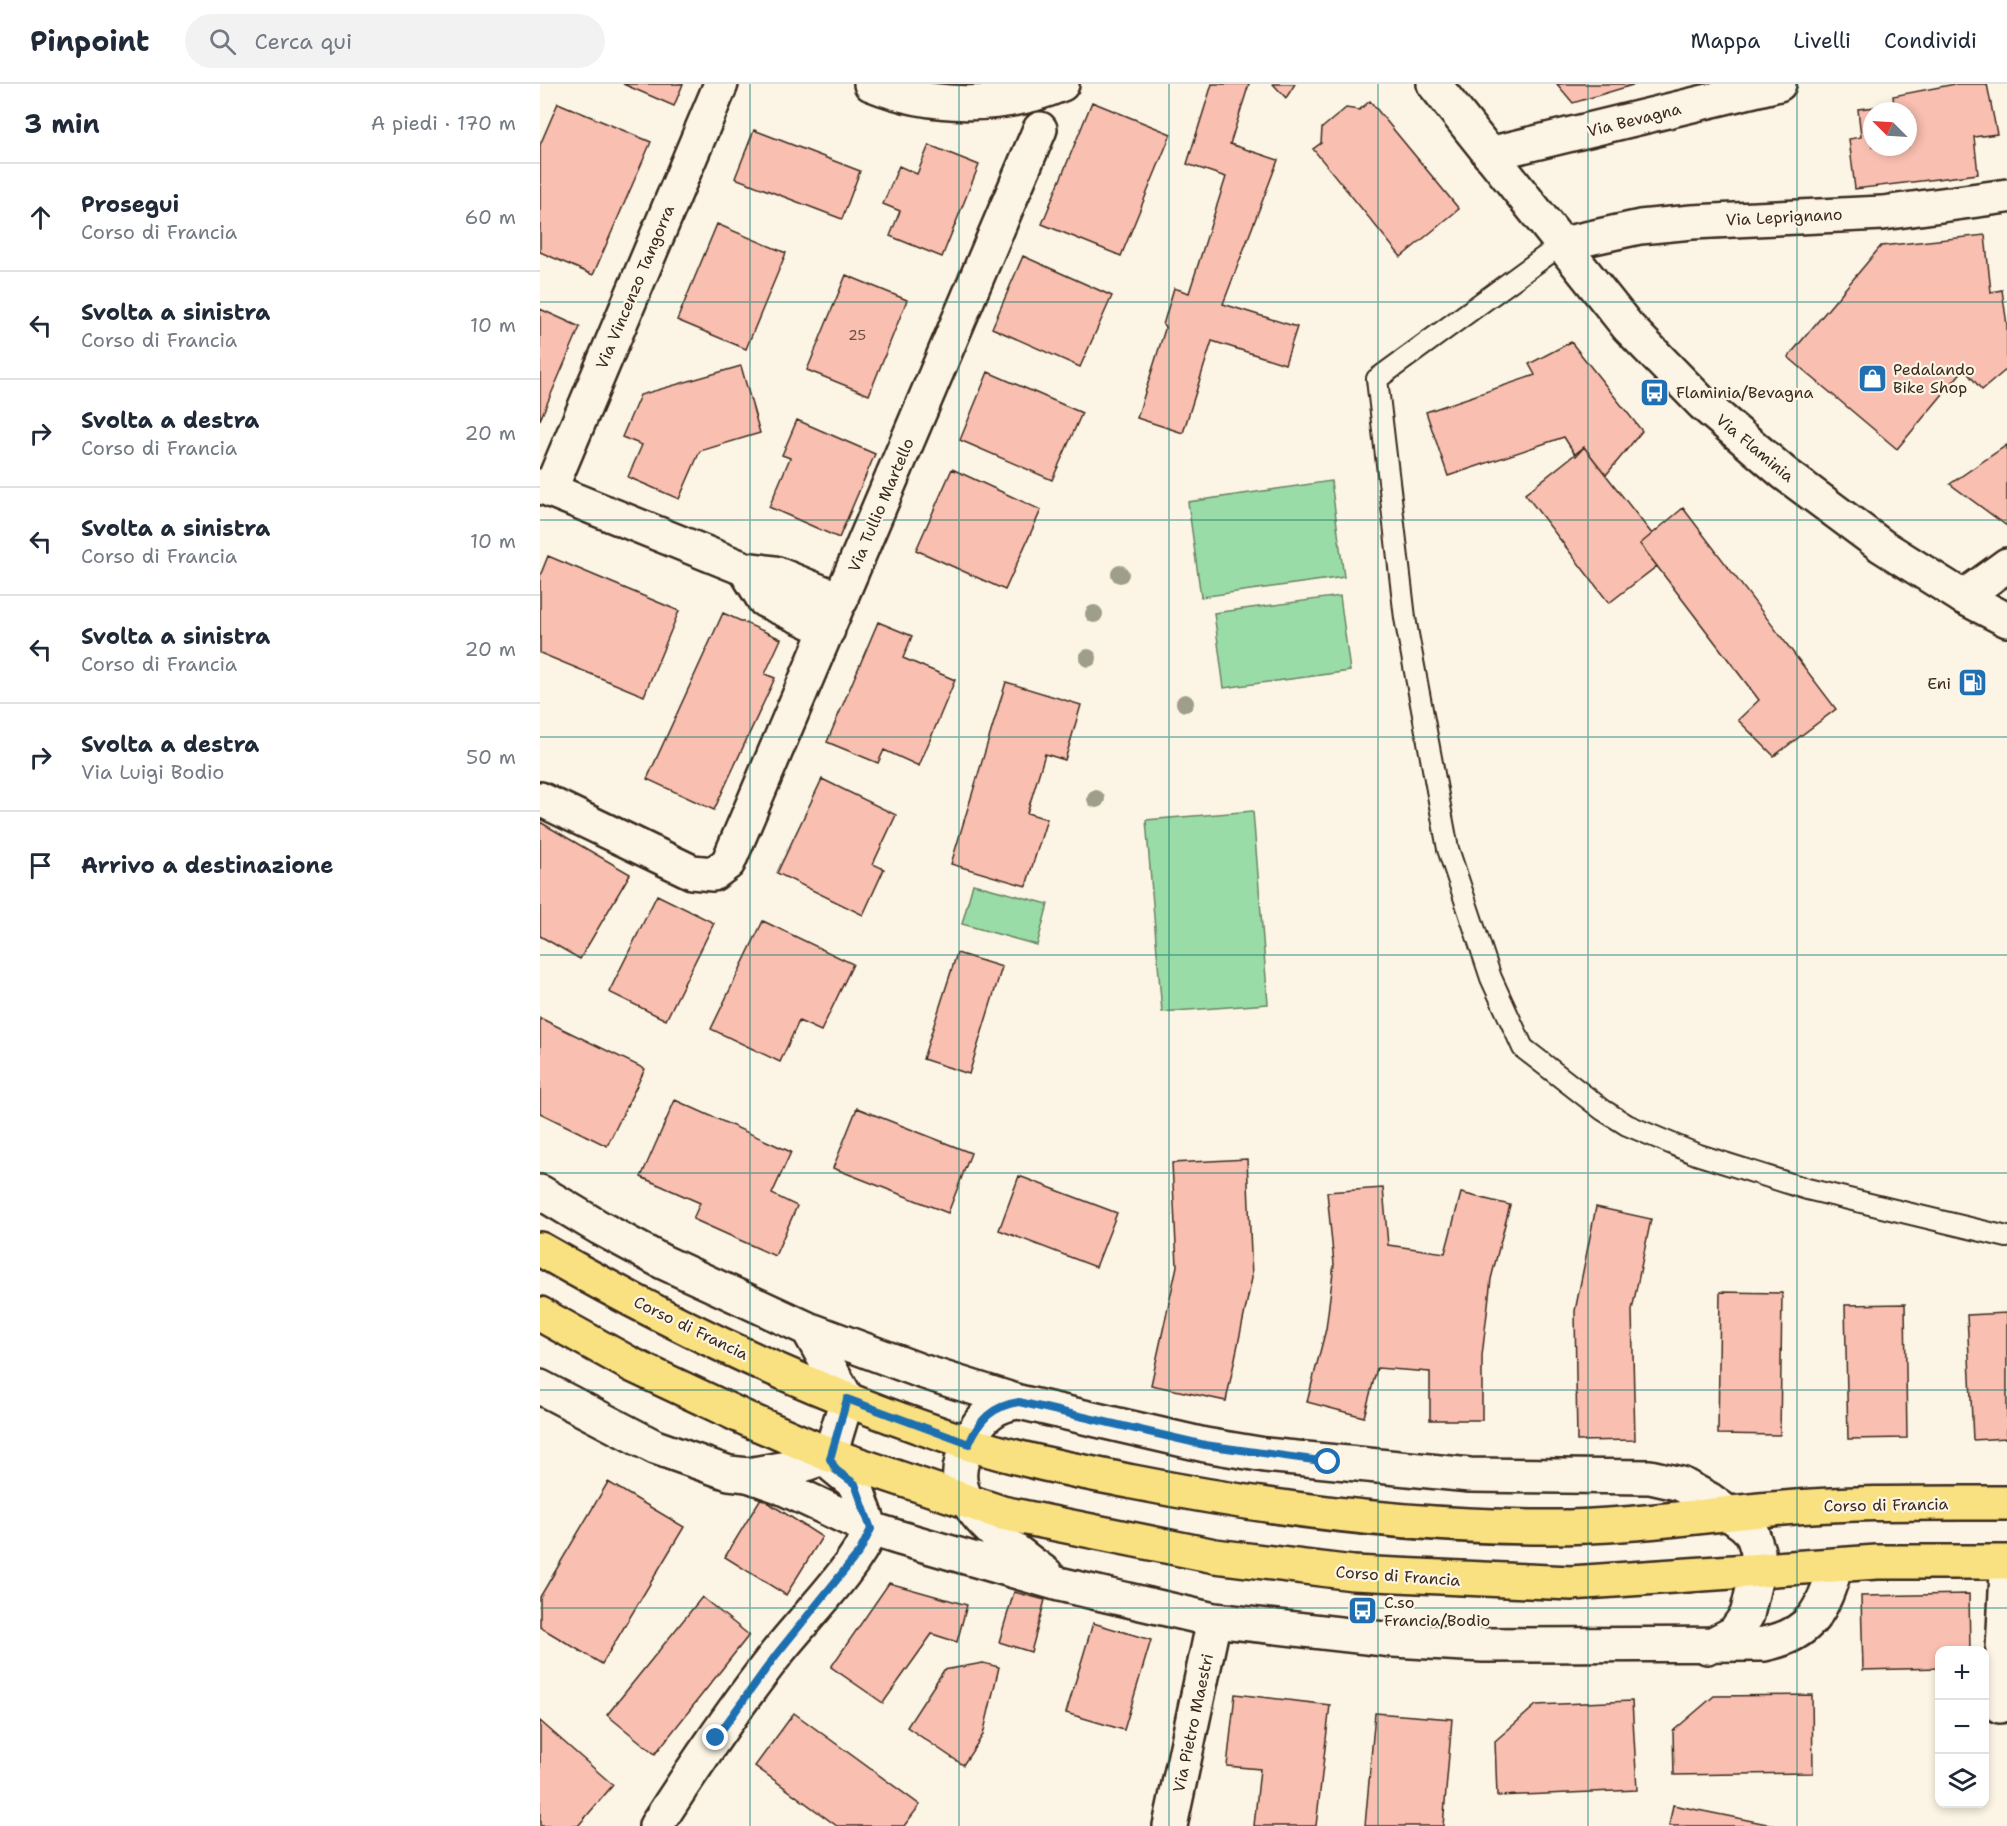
<!DOCTYPE html>
<html lang="it">
<head>
<meta charset="utf-8">
<style>
	body { margin:0; font-family:"Shantell Sans",sans-serif; background:#f2f2f3; color:#1f2937 }
	.controls { position:absolute; right:18px; bottom:18px; display:grid; overflow:hidden; border-radius:12px; box-shadow:0 3px 9px #0003 }
	.controls button { width:54px; height:54px; display:grid; place-items:center; padding:0; border:0; border-bottom:2px solid #e0e1e3; background:#fff; color:#1f2937; font:30px sans-serif }
	.compass { position:absolute; left:1323px; top:18px; width:54px; height:54px; border-radius:50%; background:#fff; box-shadow:0 3px 9px #0003; rotate:294deg }
	.stop { position:absolute; width:18px; height:18px; margin:-14px; border:4px solid #1f6fb2; border-radius:50%; background:#fff }
	.stop.end { background:#1f6fb2; border-color:#fff; box-shadow:0 2px 6px #0008 }
	.list { margin:0; padding:0; list-style:none }
	h2 { display:flex; justify-content:space-between; align-items:center; height:78px; margin:0; padding:0 24px; font-size:26px }
	h2 small { font-size:20px; font-weight:400; color:#747a83 }
	.list li { display:grid; grid-template-columns:39px 1fr auto; gap:18px; align-items:center; box-sizing:border-box; height:108px; padding:0 24px; border-top:2px solid #e0e1e3 }
	.list b { display:block; font-size:22px; white-space:nowrap }
	.list p { margin:0; font-size:20px; white-space:nowrap; color:#747a83 }
	.list em { font-size:20px; font-style:normal; color:#747a83 }
	.icon { flex:none; width:33px; height:33px; fill:none; stroke:currentColor; stroke-width:2; stroke-linecap:round; stroke-linejoin:round }
	.map { position:relative; flex:none; width:1467px; height:1742px; overflow:hidden }
	header { display:flex; align-items:center; gap:36px; box-sizing:border-box; height:84px; padding:0 30px; background:#fff; border-bottom:2px solid #e0e1e3 }
	header strong { font-size:28px }
	nav { display:flex; gap:33px; margin-inline-start:auto; font-size:21px }
	.search { width:420px; height:54px; background:#f2f2f3; display:flex; align-items:center; gap:15px; box-sizing:border-box; padding:0 21px; border-radius:33px; color:#747a83; font-size:22px }
	main { display:flex }
	aside { flex:1; background:#fff }
	.map>svg:first-child { display:block }
</style>
</head>
<body>
<header>
<strong>Pinpoint</strong>
<div class="search"><svg class="icon" aria-label="search" viewBox="0 0 24 24"><circle cx="10" cy="10" r="6"/><path d="M15 15l6 6"/></svg>Cerca qui</div>
<nav><a>Mappa</a><a>Livelli</a><a>Condividi</a></nav>
</header>
<main>
<aside>
<h2>3 min<small>A piedi · 170 m</small></h2>
<ul class="list">
<li><svg class="icon" aria-label="ahead" viewBox="0 0 24 24"><path d="M12 20V5M6 11l6-6 6 6"/></svg><div><b>Prosegui</b><p>Corso di Francia</p></div><em>60 m</em></li>
<li><svg class="icon" aria-label="left" viewBox="0 0 24 24"><path d="M17 20v-9H6M10 6l-5 5 5 5"/></svg><div><b>Svolta a sinistra</b><p>Corso di Francia</p></div><em>10 m</em></li>
<li><svg class="icon" aria-label="right" viewBox="0 0 24 24"><path d="M7 20v-9h11M14 6l5 5-5 5"/></svg><div><b>Svolta a destra</b><p>Corso di Francia</p></div><em>20 m</em></li>
<li><svg class="icon" aria-label="left" viewBox="0 0 24 24"><path d="M17 20v-9H6M10 6l-5 5 5 5"/></svg><div><b>Svolta a sinistra</b><p>Corso di Francia</p></div><em>10 m</em></li>
<li><svg class="icon" aria-label="left" viewBox="0 0 24 24"><path d="M17 20v-9H6M10 6l-5 5 5 5"/></svg><div><b>Svolta a sinistra</b><p>Corso di Francia</p></div><em>20 m</em></li>
<li><svg class="icon" aria-label="right" viewBox="0 0 24 24"><path d="M7 20v-9h11M14 6l5 5-5 5"/></svg><div><b>Svolta a destra</b><p>Via Luigi Bodio</p></div><em>50 m</em></li>
<li><svg class="icon" aria-label="arrive" viewBox="0 0 24 24"><path d="M6 21V4h12l-3 4 3 4H6"/></svg><div><b>Arrivo a destinazione</b></div></li>
</ul>
</aside>
<div class="map">
<svg width="1467" height="1742" viewBox="0 0 1467 1742">
	<rect width="100%" height="100%" fill="#fcf5e5"/>
	<filter id="ink" filterUnits="userSpaceOnUse"><feTurbulence type="fractalNoise" baseFrequency=".0167" numOctaves="2"/><feDisplacementMap in="SourceGraphic" scale="12" xChannelSelector="R" yChannelSelector="G"/><feConvolveMatrix kernelMatrix="1 2 1 2 8 2 1 2 1" color-interpolation-filters="sRGB"/></filter>
	<g filter="url(#ink)">
		<!-- green -->
		<path fill="#9adca7" stroke="#6a8362" stroke-width="1.5" d="M791,397L804,493L661,513L648,418Z
			M800,512L810,587L684,604L674,529Z
			M713,727L728,920L622,928L606,736Z
			M433,800L508,820L497,861L422,840Z"/>
		<!-- building -->
		<path fill="#f9bfb0" stroke="#3b2a1e" stroke-width="1.5" fill-rule="evenodd" d="M83,0H143L134,22Z
			M672,0H709L690,60L738,76L683,220L757,243L745,280L672,257L643,349L597,334L626,242L623,241L634,204L649,209L686,93L647,80Z
			M733,0H755L746,14Z
			M1017,0H1096L1033,19Z
			M1415,0H1447L1457,50L1434,53L1438,90L1315,105L1309,55L1321,53L1318,25L1354,21L1353,12ZM1332,27H1368V63H1332Z
			M830,17L919,125L861,173L773,65L781,59L782,44L806,24L819,26Z
			M552,18L631,50L581,172L502,140Z
			M18,19L111,58L53,191L0,168V61Z
			M214,46L320,87L302,135L195,94Z
			M389,61L439,81L402,173L350,152L360,127L343,120L359,82L377,90Z
			M177,140L246,169L206,265L137,236Z
			M1445,151L1451,208L1462,206L1467,241V285L1442,306L1424,285L1357,365L1248,273L1341,162Z
			M483,172L572,212L540,283L452,244Z
			M306,191L367,216L329,311L267,286Z
			M0,225L40,243L0,336Z
			M1031,258L1102,347L1066,391L1044,363L1036,372L1024,353L908,392L886,328L995,291L989,280Z
			M201,282L220,349L160,367L139,415L88,393L102,361L82,353L100,311Z
			M448,288L542,329L512,396L420,356Z
			M257,336L335,370L299,454L229,423L250,374L242,371Z
			M1467,361V442L1410,400Z
			M1044,363L1112,450L1100,460L1117,482L1069,519L985,410Z
			M412,385L501,426L465,506L376,466Z
			M1143,424L1296,625L1234,672L1198,636L1219,616L1100,460Z
			M8,472L139,527L104,612L0,569V492Z
			M183,529L241,555L225,590L235,594L174,726L107,695Z
			M338,538L372,552L363,574L415,596L379,682L344,666L338,679L287,658Z
			M466,598L541,621L525,676L505,670L487,729L507,735L486,802L411,780Z
			M282,695L356,731L333,780L344,785L323,831L237,789Z
			M0,738L90,790L40,875L0,852Z
			M117,811L174,839L126,936L69,908Z
			M223,837L313,880L281,947L259,937L240,978L171,945Z
			M417,869L462,883L429,990L383,975Z
			M0,934L105,985L67,1062L0,1029Z
			M135,1016L251,1068L232,1110L257,1122L235,1172L153,1135L160,1119L101,1093Z
			M317,1024L431,1069L408,1129L293,1084Z
			M707,1075L712,1194L686,1317L611,1301L637,1182L632,1079Z
			M479,1092L577,1129L556,1183L459,1146Z
			M843,1104L848,1161L905,1169L921,1109L970,1121L951,1195L942,1272V1336H890V1288L837,1284L824,1333L767,1318L786,1245L794,1180L787,1108Z
			M1056,1123L1111,1135L1092,1226L1095,1356L1037,1357L1035,1227Z
			M1180,1208L1242,1209L1240,1351L1178,1350Z
			M1365,1220L1367,1354L1308,1355L1305,1221Z
			M1467,1229V1354L1433,1356L1427,1231Z
			M68,1398L144,1443L62,1580L0,1543V1513Z
			M221,1414L282,1453L246,1511L185,1473Z
			M349,1499L427,1521L417,1558L392,1550L343,1619L291,1583Z
			M474,1508L505,1516L491,1568L459,1558Z
			M1429,1510L1430,1566H1400V1584L1323,1586L1321,1512Z
			M162,1513L209,1551L115,1670L67,1631Z
			M553,1539L611,1556L584,1646L526,1629Z
			M443,1579L459,1583L443,1651L423,1681L367,1643L404,1586Z
			M695,1610L790,1621L776,1742H714L720,1685L687,1682Z
			M1272,1611L1273,1689L1134,1691L1133,1647L1174,1612Z
			M1092,1617L1097,1706L957,1712L955,1657L996,1621Z
			M254,1629L380,1721L364,1742H297L215,1682Z
			M835,1629L912,1635L903,1742H825Z
			M0,1637L73,1701L38,1742H0Z
			M1133,1721L1237,1742H1129Z"/>
		<g fill="none" stroke-linecap="round" stroke-linejoin="round">
			<defs>
				<path id="lane" d="M1022,160L837,295L865,534L908,765L951,894L983,964L1063,1026L1087,1041L1156,1070L1267,1105L1467,1153"/>
				<path id="street" d="M331,0C390,24 462,26 522,0
					M949,70L1239,0
					M1022,160L1100,143L1152,138L1343,129L1467,112
					M0,402L205,485L235,489L301,516
					M10,406L181,0
					M205,485L224,516L288,546
					M1423,513L1467,481
					M0,715L152,788L173,790L188,779L500,45
					M0,1108L60,1144L123,1178L268,1245L381,1287L479,1318L665,1361L725,1371L930,1391L1110,1393L1141,1400L1170,1416L1204,1441L1212,1449L1218,1467L1217,1488L1207,1531L1194,1549L1167,1563
					M268,1245L307,1315
					M479,1318C456,1321 442,1331 432,1352C426,1366 418,1380 420,1396C423,1431 479,1470 506,1490
					M290,1371L293,1382L315,1400L331,1445
					M208,1391L239,1402L331,1445L360,1454L519,1500L674,1536L853,1556L943,1561L1224,1560C1272,1551 1283,1524 1296,1482
					M1460,1622L1467,1489
					M116,1742C154,1683 194,1624 237,1569C266,1532 313,1487 331,1445
					M630,1742L674,1536"/>
				<path id="secondary" d="M894,0L1088,243L1163,320L1244,389L1342,462L1423,513L1467,536
					M0,1303L115,1363L189,1389L208,1391L263,1381L290,1371L307,1315"/>
				<path id="primary" d="M0,1165C135,1243 281,1312 430,1360C483,1377 539,1387 593,1398C730,1425 871,1443 1010,1443C1084,1443 1157,1432 1231,1425C1309,1418 1388,1419 1467,1419
					M0,1230L92,1281L209,1336L290,1371L462,1429L675,1472L813,1489L1031,1499L1337,1478H1467"/>
			</defs>
			<!-- lane casing -->
			<use href="#lane" stroke="#3b2a1e" stroke-width="24"/>
			<!-- street casing -->
			<use href="#street" stroke="#3b2a1e" stroke-width="38"/>
			<!-- secondary casing -->
			<use href="#secondary" stroke="#3b2a1e" stroke-width="38"/>
			<!-- primary casing -->
			<use href="#primary" stroke="#3b2a1e" stroke-width="38"/>
			<!-- lane -->
			<use href="#lane" stroke="#fcf5e5" stroke-width="20"/>
			<!-- street -->
			<use href="#street" stroke="#fcf5e5" stroke-width="33"/>
			<!-- secondary -->
			<use href="#secondary" stroke="#fcf5e5" stroke-width="33"/>
			<!-- primary -->
			<use href="#primary" stroke="#f9e181" stroke-width="33"/>
		</g>
		<!-- trees -->
		<g fill="#9f9e8a">
			<circle cx="580" cy="490" r="9"/>
			<circle cx="554" cy="530" r="9"/>
			<circle cx="548" cy="574" r="9"/>
			<circle cx="645" cy="619" r="9"/>
			<circle cx="556" cy="715" r="9"/>
		</g>
	</g>
	<g fill="none" stroke-linecap="round" stroke-linejoin="round" filter="url(#ink)">
		<!-- route -->
		<path stroke="#1f6fb2" stroke-width="8" d="M176,1654L236,1571L320,1467L331,1445L315,1400L296,1386L290,1375L307,1315L429,1360C439,1336 452,1322 479,1318L665,1361L788,1378"/>
	</g>
	<!-- grid -->
	<path fill="none" stroke="#0f766e" stroke-width="1.5" stroke-opacity="0.55" d="M210,0V1742M419,0V1742M629,0V1742M838,0V1742M1048,0V1742M1257,0V1742M0,218H1467M0,436H1467M0,653H1467M0,871H1467M0,1089H1467M0,1306H1467M0,1524H1467"/>
	<!-- icons -->
	<defs>
		<symbol id="shop-square" viewBox="-11 -11 22 22"><rect x="-9" y="-9" width="18" height="18" rx="4" fill="#1f6fb2" stroke="#fcf5e5"/><path d="M-5-2.5h2.3a2.7 3.5 0 0 1 5.4 0H5L5.5 6h-11ZM-1.5-2.5h3a1.5 2.3 0 0 0-3 0Z" fill="#fff"/></symbol>
		<symbol id="bus-square" viewBox="-11 -11 22 22"><rect x="-9" y="-9" width="18" height="18" rx="4" fill="#1f6fb2" stroke="#fcf5e5"/><path d="M-5-6H5V4H4V6H2V4H-2V6H-4V4H-5ZM-3.5-4V0h7V-4ZM-3.5 1.2v1.5H-2V1.2ZM2 1.2v1.5H3.5V1.2Z" fill="#fff"/></symbol>
		<symbol id="fuel-square" viewBox="-11 -11 22 22"><rect x="-9" y="-9" width="18" height="18" rx="4" fill="#1f6fb2" stroke="#fcf5e5"/><path d="M-5.5-6h7V0h2V4h1.3V-2.5L3-4.5l.8-.8L6-3V5H2.5V1h-1V6h-7ZM-4.2-4.7v3.2H.2V-4.7Z" fill="#fff"/></symbol>
	</defs>
	<g fill-rule="evenodd">
		<use href="#shop-square" x="1316" y="278" width="33" height="33"/>
		<use href="#bus-square" x="1098" y="292" width="33" height="33"/>
		<use href="#fuel-square" x="1416" y="582" width="33" height="33"/>
		<use href="#bus-square" x="806" y="1510" width="33" height="33"/>
	</g>
	<g text-anchor="middle" dominant-baseline="central" stroke-width="4.5" stroke-linejoin="round" paint-order="stroke">
		<!-- number labels -->
		<g font-size="14" fill="#6a4f42">
			<text x="317" y="251">25</text>
		</g>
		<!-- street labels -->
		<g font-size="16" fill="#3b2a1e" stroke="#fcf5e5">
			<text transform="translate(1094 36) rotate(-14)">Via Bevagna</text>
			<text transform="translate(1244 133) rotate(-3)">Via Leprignano</text>
			<text transform="translate(95 203) rotate(-67)">Via Vincenzo Tangorra</text>
			<text transform="translate(1215 364) rotate(40)">Via Flaminia</text>
			<text transform="translate(341 421) rotate(-67)">Via Tullio Martello</text>
			<text transform="translate(151 1244) rotate(26)">Corso di Francia</text>
			<text transform="translate(1346 1421) rotate(-1)">Corso di Francia</text>
			<text transform="translate(858 1492) rotate(4)">Corso di Francia</text>
			<text transform="translate(653 1639) rotate(-78)">Via Pietro Maestri</text>
		</g>
		<!-- poi labels -->
		<g font-size="16" fill="#3b2a1e" stroke="#fcf5e5" text-anchor="start">
			<text x="1353" y="285">Pedalando<tspan x="1353" dy="18">Bike Shop</tspan></text>
			<text x="1136" y="308">Flaminia/Bevagna</text>
			<text x="1411" y="599" text-anchor="end">Eni</text>
			<text x="844" y="1518">C.so<tspan x="844" dy="18">Francia/Bodio</tspan></text>
		</g>
	</g>
</svg>
<div class="controls">
<button>+</button>
<button>−</button>
<button><svg class="icon" aria-label="layers" viewBox="0 0 24 24"><path d="M12 4l9 5-9 5-9-5zM3 14l9 5 9-5"/></svg></button>
</div>
<svg class="compass" viewBox="-18 -18 36 36"><path d="M0-13l5 13h-10z" fill="#e53935"/><path d="M0 13l5-13h-10z" fill="#747a83"/></svg>
<div class="stop" style="left:788px;top:1378px"></div>
<div class="stop end" style="left:176px;top:1654px"></div>
</div>
</main>
</body>
</html>
